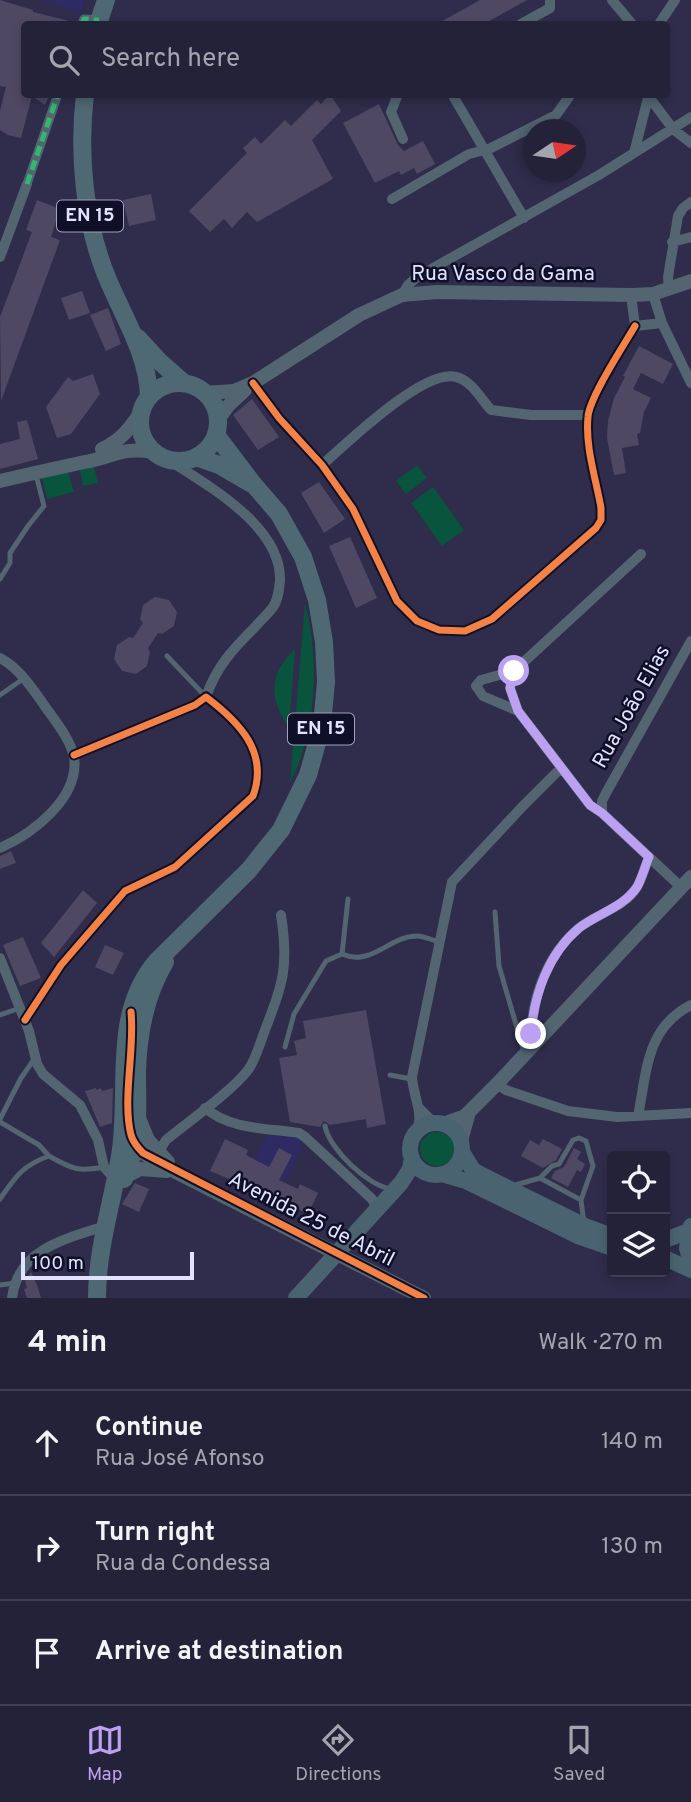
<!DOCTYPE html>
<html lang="en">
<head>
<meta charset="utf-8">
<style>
	body { margin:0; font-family:Overpass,sans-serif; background:#2f2f43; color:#f1f3f6 }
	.controls { position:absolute; right:21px; bottom:21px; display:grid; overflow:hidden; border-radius:7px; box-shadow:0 4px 10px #0003 }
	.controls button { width:63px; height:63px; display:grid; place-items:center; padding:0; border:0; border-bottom:2px solid #403f53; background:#232238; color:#f1f3f6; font:35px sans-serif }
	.compass { position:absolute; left:523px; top:119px; width:63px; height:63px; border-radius:50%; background:#232238; box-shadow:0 4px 10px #0003; rotate:77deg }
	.scale { position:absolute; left:21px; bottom:18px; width:173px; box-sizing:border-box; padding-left:7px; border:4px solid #e0e2ff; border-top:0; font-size:19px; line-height:24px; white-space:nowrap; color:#e0e2ff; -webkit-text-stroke:5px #0f0f27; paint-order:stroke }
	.stop { position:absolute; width:21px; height:21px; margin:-16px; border:5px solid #bca0f2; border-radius:50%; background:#fff }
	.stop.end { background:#bca0f2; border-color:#fff; box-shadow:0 2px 7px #0008 }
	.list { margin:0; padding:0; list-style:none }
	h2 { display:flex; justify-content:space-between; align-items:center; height:91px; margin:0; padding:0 28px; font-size:30px }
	h2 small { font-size:23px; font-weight:400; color:#a3a4ae }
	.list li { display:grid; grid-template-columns:46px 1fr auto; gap:21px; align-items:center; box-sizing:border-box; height:105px; padding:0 28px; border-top:2px solid #403f53 }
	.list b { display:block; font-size:26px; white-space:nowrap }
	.list p { margin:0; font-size:23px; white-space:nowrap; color:#a3a4ae }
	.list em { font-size:23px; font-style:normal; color:#a3a4ae }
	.icon { flex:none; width:38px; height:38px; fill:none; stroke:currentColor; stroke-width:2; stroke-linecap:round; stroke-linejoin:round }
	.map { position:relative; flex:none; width:691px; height:1298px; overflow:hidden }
	.search { position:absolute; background:#232238; box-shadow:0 4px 10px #0003; left:21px; right:21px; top:21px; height:77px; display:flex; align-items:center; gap:18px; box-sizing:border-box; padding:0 24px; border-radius:7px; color:#a3a4ae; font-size:26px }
	.sheet { height:406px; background:#232238 }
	nav { display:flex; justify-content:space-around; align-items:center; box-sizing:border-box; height:98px; border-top:2px solid #403f53; background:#232238; font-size:19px; color:#a3a4ae }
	nav a { display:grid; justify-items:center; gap:4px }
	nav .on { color:#bca0f2 }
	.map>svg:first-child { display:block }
</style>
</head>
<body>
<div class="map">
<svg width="691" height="1298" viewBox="0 0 691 1298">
	<rect width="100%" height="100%" fill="#2f2d4b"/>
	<!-- built -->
	<path fill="#2d2a64" d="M40,0H85L81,13Z
		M267,1135L299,1138L302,1148L275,1199L243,1183Z"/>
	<!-- green -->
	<path fill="#09543d" d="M417,465L427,478L406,494L396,481Z
		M94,467L98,483L83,486L80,470Z
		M68,471L74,492L47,499L42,477Z
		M433,487L464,530L442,546L411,503Z
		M305,603C320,660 317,731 290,783Z
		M295,649L289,728C269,699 268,674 295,649Z
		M420 1149a17 17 0 1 1 34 0a17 17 0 1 1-34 0Z"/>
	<!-- building -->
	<path fill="#4e4863" d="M0,0L33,10V12L69,21L68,24H24V94H50L45,105L32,96L21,138L8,135L0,130V111L6,87L0,86Z
		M480,0H527L484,24H437Z
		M330,94L341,111L312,140L333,179L257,222L247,212L232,228L224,219L210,232L189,211L247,153L243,148L255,137L261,144L285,120L291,126L317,100L321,104Z
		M379,104L398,145L404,151L423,141L435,164L417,174L414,168L401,175L399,171L375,183L343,123Z
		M151,194L156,220L129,226L123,200Z
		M37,200L60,209L51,237L60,240L1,401L0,317L32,232L26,230Z
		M82,291L90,313L69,320L61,298Z
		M108,308L121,344L106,351L90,315Z
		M639,346L673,364L663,384L641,373L633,389L651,398L644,412L640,433L637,434L639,445L622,448L626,473L614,475L607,438L608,421L614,398L625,377L623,376Z
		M93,374L100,394L71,434L57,438L46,407L68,377L73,381Z
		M252,399L279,437L258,450L233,415Z
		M27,420L38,459L0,469V444L20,439L17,422Z
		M319,482L345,519L324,533L301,493Z
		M350,537L377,598L356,608L329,546Z
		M155,597L169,600L177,612L174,626L162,634L158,633L148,648L150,652L147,666L136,674L122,671L114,659L117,645L129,637L133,638L143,623L140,619L143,605Z
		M11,851L16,863L0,869V856Z
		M83,890L97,903L54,957L41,943Z
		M23,937L41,978L20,986L3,945Z
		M105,945L124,953L113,975L95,967Z
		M366,1010L386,1124L367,1128L366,1119L330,1125L324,1121L320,1127L290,1122L279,1058L297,1055L294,1041L306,1038L303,1021Z
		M96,1088V1090L101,1088L102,1091L113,1088L112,1123L100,1127L85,1091Z
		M225,1139L248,1150L246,1155L269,1167L279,1148L292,1155L279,1180L298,1189L300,1184L318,1193L308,1214L235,1178L234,1181L210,1171Z
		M543,1139L562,1149L556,1160L543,1168L521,1156L530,1140L539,1145Z
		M574,1148L581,1152L577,1159L585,1164L581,1172L577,1170L568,1187L551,1178L555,1171L564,1167Z
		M135,1183L149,1189L139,1212L122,1204Z
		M31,1272L37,1285L41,1298H27L24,1289L27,1288L25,1281Z"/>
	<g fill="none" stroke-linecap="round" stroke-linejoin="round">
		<!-- service -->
		<path stroke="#536571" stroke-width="5" d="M0,579L10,563V553L28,526L44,506L36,475
			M167,656L206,697
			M0,695L23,679
			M495,912L499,966L524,1052
			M342,954L348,899
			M0,1015L20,1008
			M285,1047L294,1014L326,961L342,954C372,967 389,936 417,936C424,936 432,940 439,942
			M390,1075L411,1079
			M0,1119L21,1078L35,1058
			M0,1122L39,1145L49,1156
			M325,1126C329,1149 369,1187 392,1189
			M540,1178L552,1166L559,1164L573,1140L579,1138L586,1141L593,1166L581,1200
			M512,1186L540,1178L581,1200L584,1223
			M0,1199C15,1177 23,1165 49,1156C72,1169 78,1172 104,1167
			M0,1285L16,1283"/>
		<!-- pedestrian -->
		<path stroke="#536571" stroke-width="9" d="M82,24L84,19L99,20
			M27,184L58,94"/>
		<!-- minor -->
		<path stroke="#536571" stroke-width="10" d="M612,0L632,24
			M521,24L550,8V0
			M659,24L675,0
			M398,94L391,112L403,139
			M452,94L524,218
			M649,97L673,129L691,143
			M634,153L649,94
			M392,199L469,154L489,149L556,115L571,94
			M672,242L691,237
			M0,257L27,184
			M669,288L668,277L678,216L683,208L691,202
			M653,294L662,323L691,383
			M402,295L408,285L417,277L599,175L691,117
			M631,295L635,326
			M635,326L662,323
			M253,383L279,418L322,465L353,509L397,601L417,621L439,630L465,631L492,619L596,528L601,520V508C596,479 585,447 588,417C589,398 624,345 635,326
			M167,459C207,485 282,526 280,581C279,590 278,600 273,607C268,614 261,620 255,627C233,649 216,667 206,697
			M322,465C346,444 424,368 456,377C471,380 481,399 491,410L531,415H588
			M641,554L514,671L510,688L518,711L590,805L602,813L681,887
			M0,658C19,668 32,688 44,705C54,719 71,740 74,757C80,798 32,834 0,848
			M514,671L481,680L476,686L483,696L518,711
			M602,813V801L606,793L691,641
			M0,958L29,1031L37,1064L43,1074L80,1105L98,1140L104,1167L115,1179
			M25,1020L61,965L125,891L175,867L253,796C269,752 239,722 206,697L195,705L74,755
			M531,1046C530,1003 545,956 579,928C596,914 624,908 637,887C642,879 645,866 649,857
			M497,1084L506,1090L568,1111L617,1117L691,1113
			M205,1108C231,1130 267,1128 299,1133L305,1137L372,1199L375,1205L374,1212
			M420,1109L434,1123
			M638,1116C647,1071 646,1028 691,1005
			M418,1130C423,1111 413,1095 412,1077L452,882L522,807L560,769
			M158,1153L166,1140C189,1121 231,1092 248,1070C256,1059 260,1043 265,1030C283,983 289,967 281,915
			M12,1298C18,1249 65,1239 105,1226"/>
		<!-- tertiary -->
		<path stroke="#536571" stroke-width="14" d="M204,393L234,391L253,383L359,315L402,295L437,292L631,295L653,294L691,281
			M218,420L228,406L245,390
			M102,449C121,441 131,427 142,410
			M0,481C30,474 60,467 90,461C117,455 124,447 154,452
			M139,1118L148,1140L168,1162
			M443,1124L465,1116L497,1084L691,877
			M133,1138L143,1153L156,1162L424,1298
			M461,1141L469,1112
			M125,1177L140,1169L167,1171"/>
		<!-- secondary -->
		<path stroke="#496470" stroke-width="16" d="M410 1149a26 26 0 1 1 52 0a26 26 0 1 1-52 0Z
			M462,1152L473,1170L482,1175L585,1226L612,1236
			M442,1174L466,1181L580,1237L612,1248
			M691,1226L687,1248L691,1262
			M665,1240L689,1231
			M665,1258L691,1270
			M296,1298L401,1183L410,1169L412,1158"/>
		<!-- primary -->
		<path stroke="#4e6874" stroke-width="18" d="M98,24L106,0
			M85,94C78,153 84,220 106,275C122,315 148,353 149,397
			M138,338L160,362L184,383
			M140 422a39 39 0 1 1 78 0a39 39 0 1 1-78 0Z
			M196,457L219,465L250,483
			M124,1179C141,1139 137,1113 137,1072C138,1034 146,994 165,962
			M97,1298C97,1249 112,1204 120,1156C131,1091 110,1015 157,961L249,870L281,830L308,775L322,725L326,682L324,642L317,600L303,557L279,514L254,485L216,435"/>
		<!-- quiet -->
		<path stroke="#33b770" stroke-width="5" stroke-dasharray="10 5" stroke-linecap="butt" d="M82,24L84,19L99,20
			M27,184L58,94"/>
		<defs>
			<path id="cycleway" d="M253,383L279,418L322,465L353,509L397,601L417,621L439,630L465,631L492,619L596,528L601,520V508C596,479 585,447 588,417C589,398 624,345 635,326
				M131,1012C135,1049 122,1100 131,1135C133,1142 138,1148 143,1153L424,1298
				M25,1020L61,965L125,891L175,867L253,796C269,752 239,722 206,697L195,705L74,755"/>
		</defs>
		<!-- cycleway casing -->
		<use href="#cycleway" stroke="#0f0f27" stroke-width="11"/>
		<!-- cycleway -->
		<use href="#cycleway" stroke="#f48246" stroke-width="7"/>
	</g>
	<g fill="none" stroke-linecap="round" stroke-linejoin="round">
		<!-- route -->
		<path stroke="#bca0f2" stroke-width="9" d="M514,671L510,688L518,711L590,805L602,813L649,857C645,866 642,878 637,887C624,907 597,914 579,928C548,954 534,995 531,1034"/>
	</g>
	<g text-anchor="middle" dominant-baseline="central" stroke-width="5" stroke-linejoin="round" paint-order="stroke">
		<!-- shield labels -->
		<g fill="#0f0f27" stroke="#a1a3be" stroke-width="2">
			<rect x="57" y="200.5" width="66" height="31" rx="5"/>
			<rect x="288" y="713.5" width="66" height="31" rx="5"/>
		</g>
		<g font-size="19" font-weight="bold" fill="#e0e2ff">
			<text x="90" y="216">EN 15</text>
			<text x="321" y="729">EN 15</text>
		</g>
		<!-- street labels -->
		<g font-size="21" fill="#e0e2ff" stroke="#0f0f27">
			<text x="503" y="274">Rua Vasco da Gama</text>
			<text transform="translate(632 707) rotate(-61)">Rua João Elias</text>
			<text transform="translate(311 1220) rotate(27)">Avenida 25 de Abril</text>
		</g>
	</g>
</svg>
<div class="controls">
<button><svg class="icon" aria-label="locate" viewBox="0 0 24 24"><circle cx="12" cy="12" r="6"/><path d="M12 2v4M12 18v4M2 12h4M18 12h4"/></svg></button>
<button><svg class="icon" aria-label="layers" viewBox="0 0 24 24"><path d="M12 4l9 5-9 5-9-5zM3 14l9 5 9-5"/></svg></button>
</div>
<svg class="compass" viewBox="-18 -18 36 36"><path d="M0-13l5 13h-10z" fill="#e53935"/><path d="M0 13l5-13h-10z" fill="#a3a4ae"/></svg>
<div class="scale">100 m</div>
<div class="stop" style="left:514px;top:671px"></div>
<div class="stop end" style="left:531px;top:1034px"></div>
<div class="search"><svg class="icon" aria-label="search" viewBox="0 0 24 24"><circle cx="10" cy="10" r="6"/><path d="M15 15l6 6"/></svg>Search here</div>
</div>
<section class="sheet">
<h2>4 min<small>Walk · 270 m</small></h2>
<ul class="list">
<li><svg class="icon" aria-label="ahead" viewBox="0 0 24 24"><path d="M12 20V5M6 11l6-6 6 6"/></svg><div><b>Continue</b><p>Rua José Afonso</p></div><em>140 m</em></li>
<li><svg class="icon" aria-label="right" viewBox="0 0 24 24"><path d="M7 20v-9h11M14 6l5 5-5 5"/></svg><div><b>Turn right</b><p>Rua da Condessa</p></div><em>130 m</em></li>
<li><svg class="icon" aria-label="arrive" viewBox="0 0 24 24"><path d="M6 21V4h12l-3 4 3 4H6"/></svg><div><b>Arrive at destination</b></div></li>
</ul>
</section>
<nav>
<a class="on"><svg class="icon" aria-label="map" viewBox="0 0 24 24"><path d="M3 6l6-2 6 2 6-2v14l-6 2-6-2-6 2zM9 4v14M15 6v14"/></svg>Map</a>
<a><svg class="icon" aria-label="directions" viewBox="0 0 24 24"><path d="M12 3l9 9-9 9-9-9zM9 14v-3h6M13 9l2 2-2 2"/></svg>Directions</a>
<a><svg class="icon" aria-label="saved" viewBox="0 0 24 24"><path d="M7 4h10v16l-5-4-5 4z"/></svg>Saved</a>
</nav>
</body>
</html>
